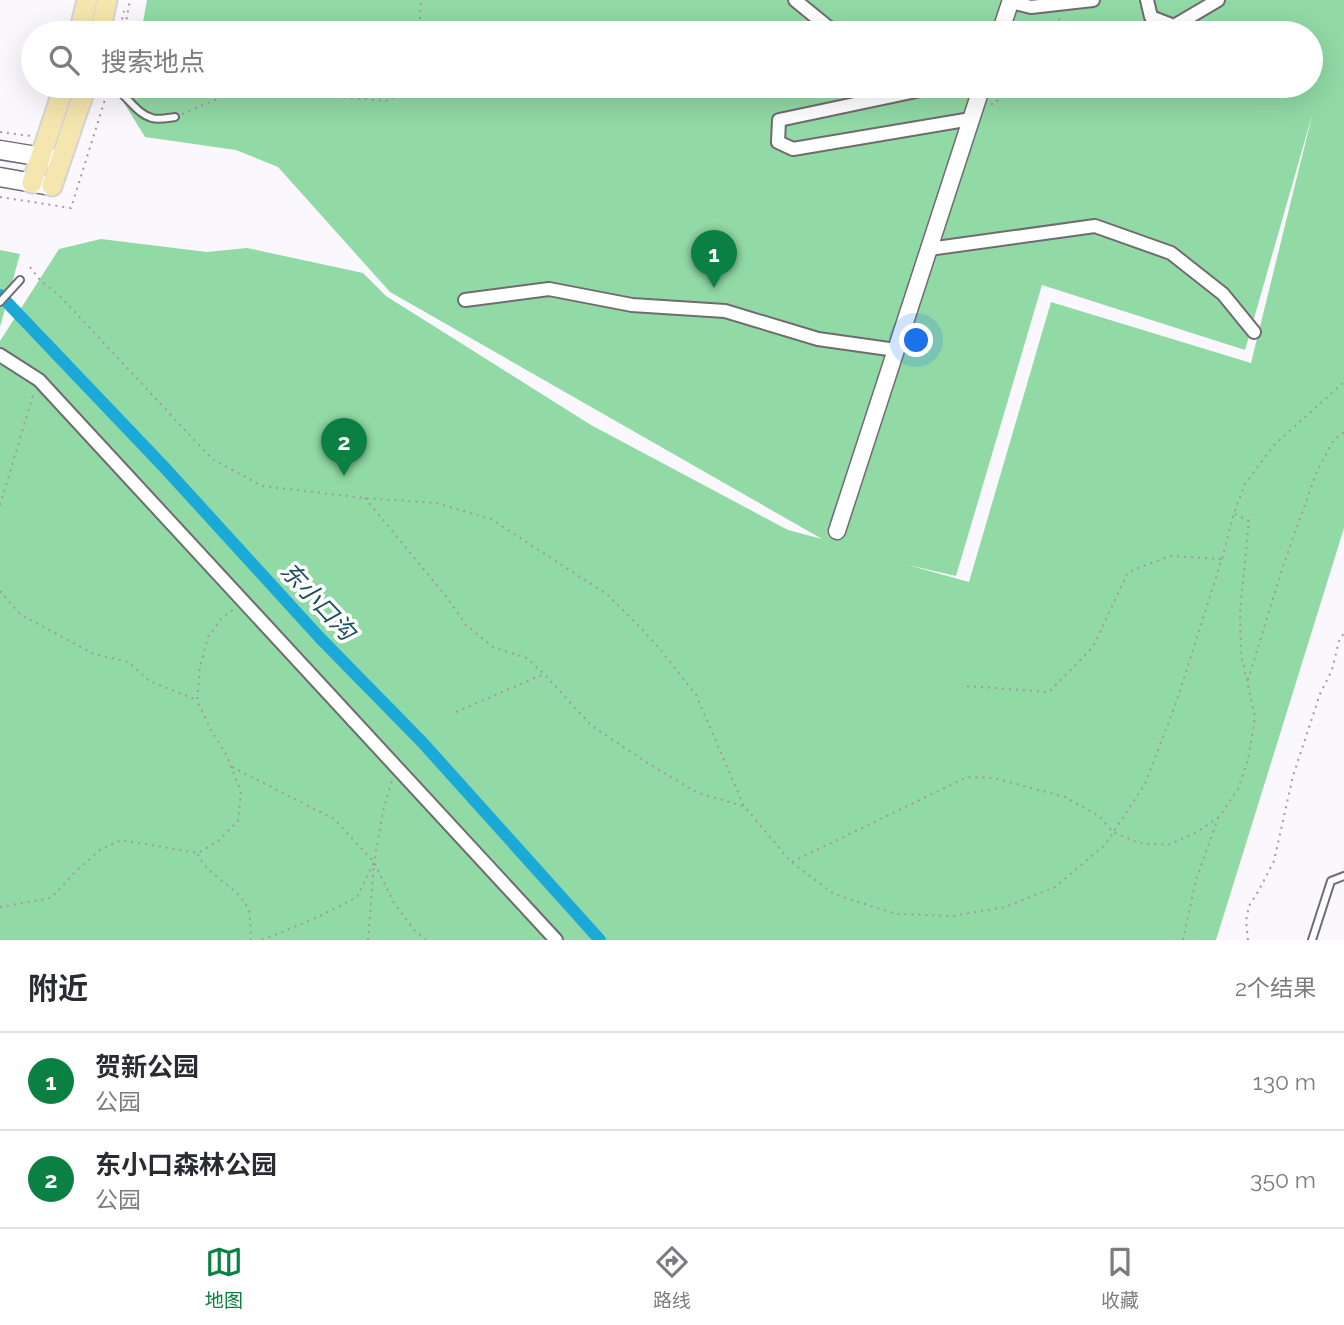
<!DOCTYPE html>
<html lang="zh">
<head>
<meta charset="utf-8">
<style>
	body { margin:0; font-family:Raleway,"Noto Sans SC",sans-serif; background:#f2f2f3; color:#2b2b33 }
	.you { position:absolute; left:917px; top:341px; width:24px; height:24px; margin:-18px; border:5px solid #fff; border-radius:50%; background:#1a73e8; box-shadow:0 0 0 10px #1a73e833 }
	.badge { display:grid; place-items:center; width:46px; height:46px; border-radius:50%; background:#0b8043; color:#fff; font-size:23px; font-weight:700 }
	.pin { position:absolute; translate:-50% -58px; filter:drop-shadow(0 2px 4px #0008) }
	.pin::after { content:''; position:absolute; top:37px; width:24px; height:21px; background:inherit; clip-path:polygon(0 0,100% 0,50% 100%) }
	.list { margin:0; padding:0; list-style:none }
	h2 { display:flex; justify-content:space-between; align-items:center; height:91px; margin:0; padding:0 28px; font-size:30px }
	h2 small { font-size:23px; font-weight:400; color:#7c7c81 }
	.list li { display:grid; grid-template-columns:46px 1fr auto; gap:21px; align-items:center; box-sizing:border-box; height:98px; padding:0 28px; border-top:2px solid #e1e1e2 }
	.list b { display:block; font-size:26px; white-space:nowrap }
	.list p { margin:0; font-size:23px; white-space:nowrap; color:#7c7c81 }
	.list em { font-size:23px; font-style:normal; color:#7c7c81 }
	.icon { flex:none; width:38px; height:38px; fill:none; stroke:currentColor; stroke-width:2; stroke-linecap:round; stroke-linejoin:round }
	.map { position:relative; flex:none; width:1344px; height:940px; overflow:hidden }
	.search { position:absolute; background:#fff; box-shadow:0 7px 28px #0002; left:21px; right:21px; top:21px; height:77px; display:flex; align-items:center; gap:18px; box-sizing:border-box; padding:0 24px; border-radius:38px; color:#7c7c81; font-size:26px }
	.sheet { height:287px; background:#fff }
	nav { display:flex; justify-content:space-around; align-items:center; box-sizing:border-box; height:98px; border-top:2px solid #e1e1e2; background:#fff; font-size:19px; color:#7c7c81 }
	nav a { display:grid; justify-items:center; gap:4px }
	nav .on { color:#0b8043 }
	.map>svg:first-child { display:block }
</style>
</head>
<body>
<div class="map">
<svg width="1344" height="940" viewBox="0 0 1344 940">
	<rect width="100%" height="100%" fill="#faf8fc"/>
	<!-- green -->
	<path fill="#91d9a5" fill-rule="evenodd" d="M147,0H1344V528L1216,940H0V341L59,249L101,239L207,252L247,248L363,273L386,296L591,425L788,530L822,539L390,292L278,167L236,150L145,137L124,103L127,86H1311V33H141ZM1313,112L1251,363L1051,302L969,582L908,565L956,576L1042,285L1245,350Z
		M0,250L20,254L0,327Z"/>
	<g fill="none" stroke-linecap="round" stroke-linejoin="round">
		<!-- canal -->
		<path stroke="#1ba9d8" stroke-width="12" d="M0,295L164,467L320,638L422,742L600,940"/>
		<defs>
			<path id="service" d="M116,89C129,98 137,114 152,118C158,120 168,118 175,117
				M0,302L20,280
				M1312,940L1331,881L1344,876"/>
			<path id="minor" d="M795,0L828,27L841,33
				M1147,0L1151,17L1174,26L1218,0
				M1011,2L1031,7L1093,0
				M940,86L779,120L778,142L793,149L971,119
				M929,249L1095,226L1171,253L1223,294L1254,332
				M465,300L549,289L632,305L725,311L818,339L896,350
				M0,355L39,380L556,940"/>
			<path id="tertiary" d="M1000,33L1011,0
				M837,531L982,86"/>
			<path id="secondary" d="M0,150L61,160
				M0,177L45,185"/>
			<path id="primary" d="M79,33L87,0
				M100,33L107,0
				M32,183L64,86
				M52,186L86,86"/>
		</defs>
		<!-- service casing -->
		<use href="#service" stroke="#6e6c70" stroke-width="10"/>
		<!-- minor casing -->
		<use href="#minor" stroke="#6e6c70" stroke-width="16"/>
		<!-- tertiary casing -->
		<use href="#tertiary" stroke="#6e6c70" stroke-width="19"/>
		<!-- secondary casing -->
		<use href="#secondary" stroke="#6e6c70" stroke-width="21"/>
		<!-- primary casing -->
		<use href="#primary" stroke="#d4d4d4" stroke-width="23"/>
		<!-- path -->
		<path stroke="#9e9c9f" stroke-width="2" stroke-dasharray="2 5" stroke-linecap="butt" d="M119,33L124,11
			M124,33L130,0
			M419,33L421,0
			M1042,33L1063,16
			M991,104H995L1005,86
			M182,114L231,93L252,86L316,95L386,101L401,94L408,86
			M0,132L31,136
			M0,197L71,208L108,90
			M30,267L40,280L59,295L212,459L262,486L364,498L436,503L491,519L608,595L656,644L696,695L744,806L791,862L834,894L896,914L952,916L1005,907L1055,887L1105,845L1145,784L1176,703L1222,559L1234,513L1245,484L1274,445L1344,382
			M365,498L445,595L466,625L493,647L527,658L544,674L592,726L646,762L696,792L743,806
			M0,505L34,392
			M0,591L21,615L94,654L129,662L149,681L197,700
			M1248,680L1283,566L1317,471L1333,441L1344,432
			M967,686L1049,692L1093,647L1128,572L1170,556L1221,559
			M456,712L544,674
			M232,767L334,819L374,862L394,903L415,931L426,940
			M198,854C207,878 242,887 249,912C251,921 250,931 251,940
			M792,862L967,777L994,778L1065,797L1099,816L1113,832L1139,843L1168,845L1197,832L1219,817L1238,789L1248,760L1255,717L1241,654L1240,612L1249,521L1235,514
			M0,907L51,898L77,870L100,850L121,840L198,853L217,842L238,821L241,791L225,752L211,730L197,700L200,667L208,637L221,619L235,608
			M262,940L316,918L357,897L374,862L383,811L392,780
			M368,940L374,863
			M1183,940L1196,880L1218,818
			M1248,940L1246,921L1249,906L1259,890L1274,861L1293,776L1320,694L1332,670L1339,641L1344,633"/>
		<!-- service -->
		<use href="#service" stroke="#fff" stroke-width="6"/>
		<!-- minor -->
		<use href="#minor" stroke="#fff" stroke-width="12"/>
		<!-- tertiary -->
		<use href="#tertiary" stroke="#fff" stroke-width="16"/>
		<!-- secondary -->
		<use href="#secondary" stroke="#fff" stroke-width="18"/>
		<!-- primary -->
		<use href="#primary" stroke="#f5e5ae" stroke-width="19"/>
	</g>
	<g text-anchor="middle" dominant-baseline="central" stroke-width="7" stroke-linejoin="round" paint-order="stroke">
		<!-- water labels -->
		<g font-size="24" font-style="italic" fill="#1c4f63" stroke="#fff">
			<text transform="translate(318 601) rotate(47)">东小口沟</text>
		</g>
	</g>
</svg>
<div class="you"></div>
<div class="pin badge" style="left:714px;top:288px">1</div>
<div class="pin badge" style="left:344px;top:476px">2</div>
<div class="search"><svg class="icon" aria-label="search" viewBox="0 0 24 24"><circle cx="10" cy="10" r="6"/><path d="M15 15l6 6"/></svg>搜索地点</div>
</div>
<section class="sheet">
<h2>附近<small>2个结果</small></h2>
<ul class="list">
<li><span class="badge">1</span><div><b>贺新公园</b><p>公园</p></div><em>130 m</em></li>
<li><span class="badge">2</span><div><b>东小口森林公园</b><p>公园</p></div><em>350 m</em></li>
</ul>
</section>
<nav>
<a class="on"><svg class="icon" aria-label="map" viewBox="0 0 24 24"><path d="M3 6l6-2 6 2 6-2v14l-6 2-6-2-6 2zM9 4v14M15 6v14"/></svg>地图</a>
<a><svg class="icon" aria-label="directions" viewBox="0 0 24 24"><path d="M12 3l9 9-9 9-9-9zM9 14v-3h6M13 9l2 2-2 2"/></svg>路线</a>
<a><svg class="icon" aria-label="saved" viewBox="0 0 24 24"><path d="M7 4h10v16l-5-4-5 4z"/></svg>收藏</a>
</nav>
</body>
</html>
